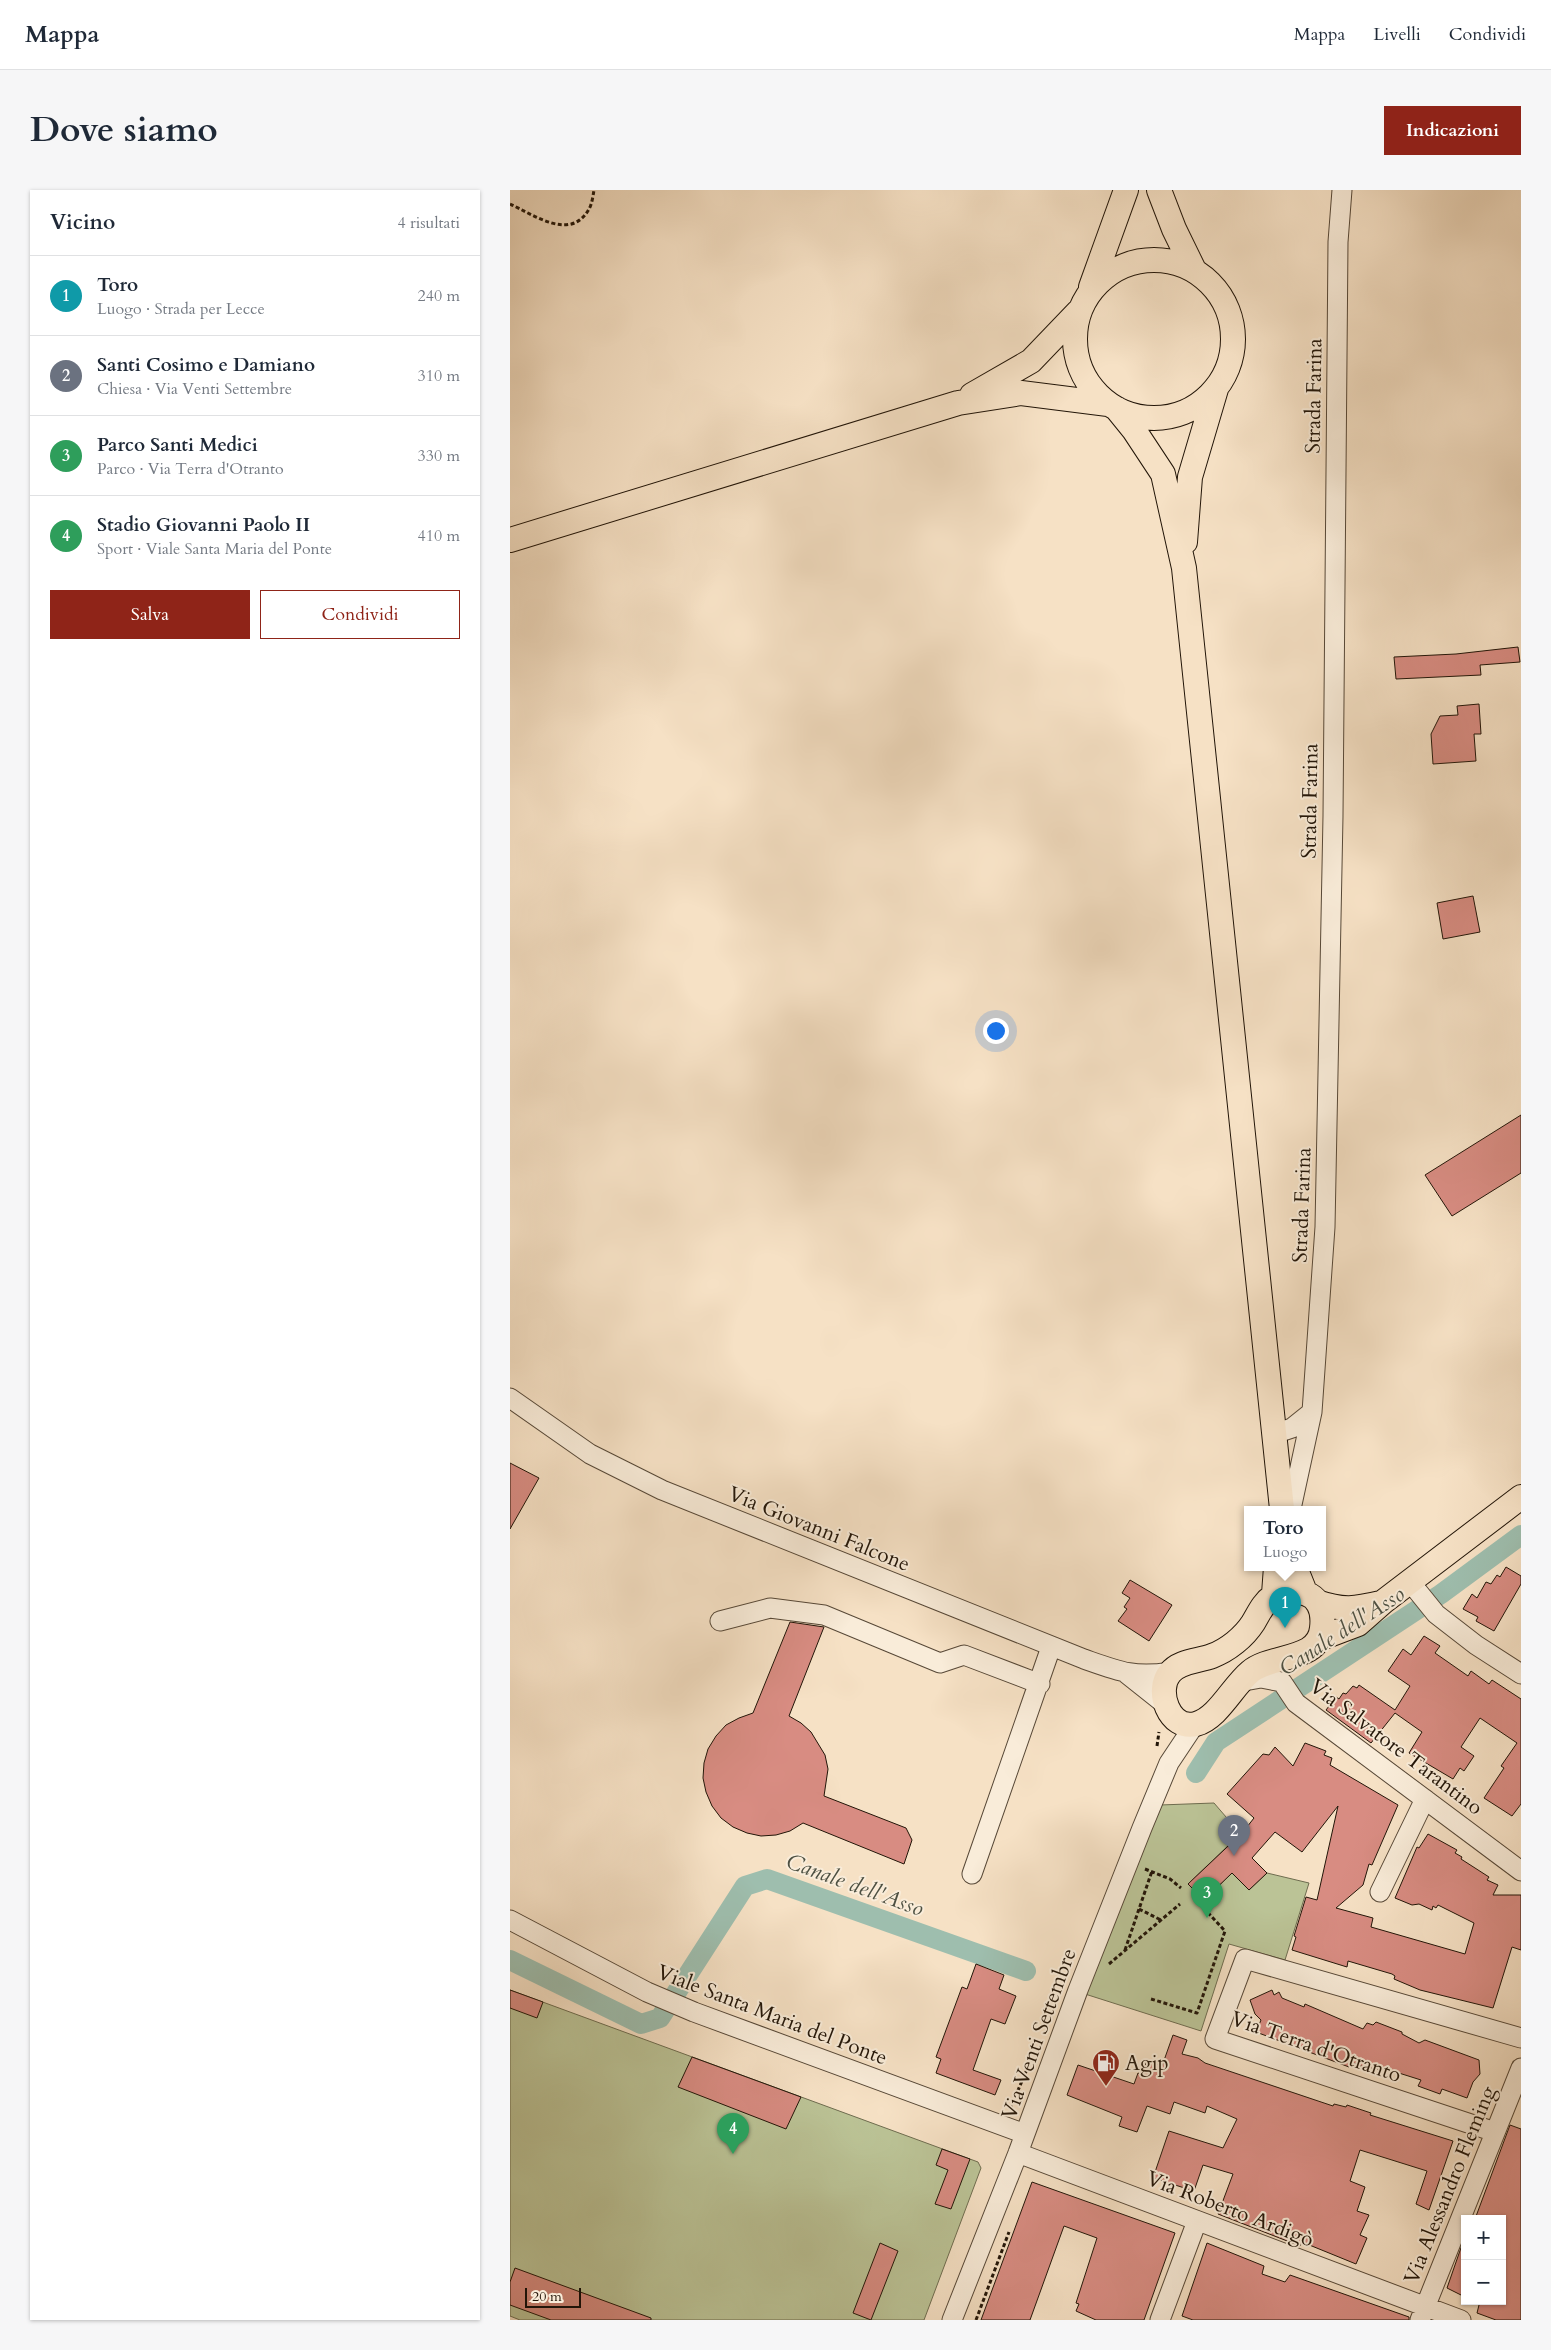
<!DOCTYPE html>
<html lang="it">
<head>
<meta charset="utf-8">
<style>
	body { margin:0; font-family:Cardo,serif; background:#f6f6f7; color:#1f2937 }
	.controls { position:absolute; right:15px; bottom:15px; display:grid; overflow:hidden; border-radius:0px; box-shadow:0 1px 4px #0004 }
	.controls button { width:45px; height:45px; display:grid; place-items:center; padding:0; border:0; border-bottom:1px solid #e0e1e3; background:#fff; color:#1f2937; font:25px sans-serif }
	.scale { position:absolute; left:15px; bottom:12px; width:56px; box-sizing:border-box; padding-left:5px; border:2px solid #221508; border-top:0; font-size:14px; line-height:18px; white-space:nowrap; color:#221508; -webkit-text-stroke:4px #f9ecd9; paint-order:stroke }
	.you { position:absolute; left:485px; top:840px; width:18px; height:18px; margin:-12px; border:4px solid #fff; border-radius:50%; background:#1a73e8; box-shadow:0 0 0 8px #1a73e833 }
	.badge { display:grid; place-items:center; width:32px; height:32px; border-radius:50%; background:#8f2418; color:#fff; font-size:16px; font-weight:700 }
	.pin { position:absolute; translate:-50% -41px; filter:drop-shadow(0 1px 2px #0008) }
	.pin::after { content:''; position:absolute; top:26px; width:18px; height:15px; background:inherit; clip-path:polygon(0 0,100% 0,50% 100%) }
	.popup { position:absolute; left:734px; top:1316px; width:82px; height:65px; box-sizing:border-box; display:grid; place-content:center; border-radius:0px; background:#fff; filter:drop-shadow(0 1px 4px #0005); font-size:16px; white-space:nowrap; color:#747a83 }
	.popup b { font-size:19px; color:#1f2937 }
	.popup::after { content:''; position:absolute; left:50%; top:100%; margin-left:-10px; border:10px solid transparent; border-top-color:#fff }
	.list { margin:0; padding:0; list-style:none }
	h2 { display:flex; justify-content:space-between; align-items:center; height:65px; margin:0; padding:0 20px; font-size:21px }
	h2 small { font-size:16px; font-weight:400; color:#747a83 }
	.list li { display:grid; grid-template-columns:32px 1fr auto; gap:15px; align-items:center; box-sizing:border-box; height:80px; padding:0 20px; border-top:1px solid #e0e1e3 }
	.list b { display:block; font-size:19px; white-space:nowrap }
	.list p { margin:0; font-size:16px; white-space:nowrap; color:#747a83 }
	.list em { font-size:16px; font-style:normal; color:#747a83 }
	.actions { display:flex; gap:10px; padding:15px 20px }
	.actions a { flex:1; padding:11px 0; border:1px solid #8f2418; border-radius:0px; text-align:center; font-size:18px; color:#8f2418 }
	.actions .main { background:#8f2418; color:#fff }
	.map { position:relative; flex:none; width:1011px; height:2130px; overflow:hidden; border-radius:0px }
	header { display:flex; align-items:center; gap:30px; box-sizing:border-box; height:70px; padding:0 25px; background:#fff; border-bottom:1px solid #e0e1e3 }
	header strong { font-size:24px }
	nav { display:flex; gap:28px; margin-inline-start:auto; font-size:18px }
	.intro { display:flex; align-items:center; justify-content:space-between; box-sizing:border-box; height:120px; padding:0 30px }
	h1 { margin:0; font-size:35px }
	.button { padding:12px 22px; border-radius:0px; background:#8f2418; color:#fff; font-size:18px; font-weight:700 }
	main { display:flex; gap:30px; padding:0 30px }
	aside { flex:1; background:#fff; border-radius:0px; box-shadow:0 1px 4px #0004 }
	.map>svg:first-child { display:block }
</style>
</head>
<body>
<header>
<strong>Mappa</strong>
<nav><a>Mappa</a><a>Livelli</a><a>Condividi</a></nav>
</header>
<div class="intro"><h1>Dove siamo</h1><a class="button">Indicazioni</a></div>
<main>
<aside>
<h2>Vicino<small>4 risultati</small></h2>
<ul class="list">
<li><span class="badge" style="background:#0f9aa8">1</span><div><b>Toro</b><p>Luogo · Strada per Lecce</p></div><em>240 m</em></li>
<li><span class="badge" style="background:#6b7280">2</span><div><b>Santi Cosimo e Damiano</b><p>Chiesa · Via Venti Settembre</p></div><em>310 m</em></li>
<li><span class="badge" style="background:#2e9e5b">3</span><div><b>Parco Santi Medici</b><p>Parco · Via Terra d'Otranto</p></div><em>330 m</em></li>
<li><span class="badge" style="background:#2e9e5b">4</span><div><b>Stadio Giovanni Paolo II</b><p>Sport · Viale Santa Maria del Ponte</p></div><em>410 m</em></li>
</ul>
<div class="actions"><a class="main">Salva</a><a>Condividi</a></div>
</aside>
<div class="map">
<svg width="1011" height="2130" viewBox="0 0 1011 2130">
	<rect width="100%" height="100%" fill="#f6e1c5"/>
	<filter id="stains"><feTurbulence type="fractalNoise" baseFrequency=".004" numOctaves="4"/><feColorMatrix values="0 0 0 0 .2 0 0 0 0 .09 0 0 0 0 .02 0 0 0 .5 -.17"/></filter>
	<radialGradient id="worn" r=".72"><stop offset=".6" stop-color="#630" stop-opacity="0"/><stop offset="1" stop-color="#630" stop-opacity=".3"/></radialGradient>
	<!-- green -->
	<path fill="#bbc396" stroke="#6e6c4f" d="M704,1613L729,1642L725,1649L678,1694L694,1710L722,1683L739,1700L757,1683L799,1693L775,1770L719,1754L691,1841L575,1804L650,1615Z
		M0,1800L468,1972L471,1978L414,2130H10L0,2126Z"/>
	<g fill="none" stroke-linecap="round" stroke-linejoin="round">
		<!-- canal -->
		<path stroke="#9ebeae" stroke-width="20" d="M686,1583L706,1552L931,1404L1011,1345
			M0,1770L131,1834L150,1828L235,1696L257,1689L516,1781"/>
	</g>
	<!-- building -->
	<path fill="#d88c82" stroke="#221508" d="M1008,457L1010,472L970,475L971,485L886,489L884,467L946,464Z
		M969,514L971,544H964L966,571L923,574L921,544L930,526L948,525L947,516Z
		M963,706L970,742L933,749L927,713Z
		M1011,925V983L942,1026L915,985Z
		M0,1273L29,1288L0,1339Z
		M996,1377L1011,1386V1394L984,1441L966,1431L968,1427L953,1419L962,1404L967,1408L976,1392L981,1394L987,1385L990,1387Z
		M620,1390L662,1415L639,1451L608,1431L617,1419L614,1417L620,1408L612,1403Z
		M280,1432L314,1437L279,1526L291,1533L301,1542L315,1565L318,1579L314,1606L396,1638L402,1650L394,1674L293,1633L280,1641L266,1645L251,1646L237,1643L223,1637L211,1628L202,1616L196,1602L193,1588L194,1573L198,1559L206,1546L216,1535L229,1528L243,1523Z
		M914,1446L930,1456L925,1463L958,1486L961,1481L979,1494L982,1490L1011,1509V1614L1002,1626L974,1608L994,1578L991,1576L1007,1553L970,1528L951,1557L964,1566L954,1581L950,1578L943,1589L899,1563L912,1542L885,1523L861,1553L816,1520L826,1507L829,1509L833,1503L836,1504L843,1496L847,1498L849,1495L885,1520L900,1496L878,1481L893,1459L901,1465Z
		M795,1553L816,1561L814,1565L822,1568L820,1575L888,1615L862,1675L859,1674L853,1695L826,1718L863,1728L861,1737L955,1764L964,1733L928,1715L926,1718L923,1716L922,1720L909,1714L902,1715L885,1708L907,1657L909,1658L918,1644L947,1660L945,1663L952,1667L951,1669L979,1687L977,1690L988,1695L983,1705H1011V1760L1002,1757L983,1818L910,1800L884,1789L885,1786L882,1784L838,1771L837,1777L782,1760L786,1747L784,1746L796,1707L807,1710L828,1616L792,1662L765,1642L742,1668L757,1683L739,1700L722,1683L694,1710L678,1694L733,1642L744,1628L717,1604L753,1564L759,1565L765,1557L783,1576Z
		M466,1774L494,1785L489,1799L506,1806L495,1834L481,1829L463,1880L491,1890L485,1905L426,1883L431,1869L426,1867L452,1797L457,1799Z
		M0,1800L33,1812L27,1828L0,1818Z
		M762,1800L764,1805L769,1802L772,1808L794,1817L795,1814L853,1839L857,1833L863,1835L866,1832L892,1842V1844L909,1853L915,1850L969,1870L970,1884L963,1892L957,1908L932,1899L930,1904L908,1896L911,1890L873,1878L872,1880L851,1876L841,1872L839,1877L746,1842L751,1830L745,1824L740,1810Z
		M663,1845L677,1850L672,1864L688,1868L695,1873L823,1916L824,1914L836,1917L837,1915L861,1923L860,1925L943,1951L919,2020L906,2014L917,1981L850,1960L840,1991L855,1997L847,2021L859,2025L850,2045L857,2048L846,2074L792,2052L790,2056L708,2024L723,1984L693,1975L684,2001L643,1988L659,1941L713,1958L727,1929L697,1916L695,1923L664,1912L660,1924L637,1916L627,1942L609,1936L612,1927L557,1905L568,1875L624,1894L628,1883L632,1885L637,1870L652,1876Z
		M182,1867L291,1907L276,1939L168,1897Z
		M1000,1935L1011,1939V2130H986L967,2123L970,2111H992V2029H965Z
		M432,1959L460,1969L441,2019L425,2014L438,1980L426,1975Z
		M522,1992L665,2043L634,2130H586L566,2121L569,2114L566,2113L587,2048L554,2036L520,2130H471Z
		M953,2052H955V2107L937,2098Z
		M370,2053L388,2061L361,2130L343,2123Z
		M697,2053L754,2076L752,2084L775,2092L780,2085L899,2127V2130H683L672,2126Z
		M5,2078L141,2128V2130H41L0,2115V2092Z"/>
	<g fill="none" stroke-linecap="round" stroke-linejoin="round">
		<defs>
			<path id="minor" d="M0,1208L80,1264L152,1300L574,1469C608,1481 624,1488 660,1482
				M764,1244L782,1238L802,1222
				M781,1319L802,1222L815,1037L823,626L828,52L832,0
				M901,1393L926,1424L966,1455L1011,1484
				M210,1431L260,1418L314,1425L430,1473L454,1465L530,1494
				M617,1484L656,1515
				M729,1492L751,1488L772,1492L786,1513L1011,1681
				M462,1684L541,1457
				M870,1702L915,1609
				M0,1730L137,1802L184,1822L515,1944
				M985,1942L705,1849L735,1769L1011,1848
				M508,1963L951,2130
				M442,2130L508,1963L568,1800L632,1638L659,1573L685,1534
				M650,2130L687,2031
				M910,2130L1011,1878"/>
			<path id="major" d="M649,0L664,39L684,80
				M565 149a79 79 0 1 1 158 0a79 79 0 1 1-158 0Z
				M581,97L616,0
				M462,205L521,171L568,122
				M607,219L624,240L653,284L674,378L772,1319
				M0,350L448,213L511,203L598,214
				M675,352L680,287L706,199
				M785,1377L795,1402
				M781,1401C791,1402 802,1403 808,1413C812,1420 813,1430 812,1438C809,1472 761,1464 740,1482C722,1497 708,1528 686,1534C659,1541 645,1500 660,1483C669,1471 689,1471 702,1466C718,1460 734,1447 743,1433C749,1423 753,1413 763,1406C768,1402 776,1402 781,1401Z
				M764,1404L766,1377
				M807,1412C833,1421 845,1419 871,1413
				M811,1448L848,1434L873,1412L1011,1307"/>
		</defs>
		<!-- minor casing -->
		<use href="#minor" stroke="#574837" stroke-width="21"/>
		<!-- major casing -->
		<use href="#major" stroke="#221508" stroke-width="26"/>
		<!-- path -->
		<path stroke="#221508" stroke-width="3" stroke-dasharray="4 2.5" stroke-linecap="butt" d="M0,14C24,25 61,52 79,19C82,14 83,6 84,0
			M647,1556L649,1542
			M635,1679L660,1689L671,1698
			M629,1719L651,1730
			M615,1760L642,1681
			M599,1774L670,1714
			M641,1809L687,1823L715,1741L689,1713
			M500,1919L521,1870
			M466,2130L499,2042"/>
		<!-- minor -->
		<use href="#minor" stroke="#f9ecd9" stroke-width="19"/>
		<!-- major -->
		<use href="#major" stroke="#f6e1c5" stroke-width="24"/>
	</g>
	<!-- icons -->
	<defs>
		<symbol id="fuel-pin" viewBox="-11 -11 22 30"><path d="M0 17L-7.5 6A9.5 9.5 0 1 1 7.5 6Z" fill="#8f2418" stroke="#f9ecd9"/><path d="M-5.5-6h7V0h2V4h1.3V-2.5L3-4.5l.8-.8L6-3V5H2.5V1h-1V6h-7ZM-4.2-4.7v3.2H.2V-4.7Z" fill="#fff"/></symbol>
	</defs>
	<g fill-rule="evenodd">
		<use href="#fuel-pin" x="580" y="1857" width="32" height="43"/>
	</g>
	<g text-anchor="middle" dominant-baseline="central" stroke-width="4" stroke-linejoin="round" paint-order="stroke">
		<!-- street labels -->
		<g font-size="21" fill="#221508" stroke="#f9ecd9">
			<text transform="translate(804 206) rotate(-89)">Strada Farina</text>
			<text transform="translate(800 611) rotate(-89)">Strada Farina</text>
			<text transform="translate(792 1015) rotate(-88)">Strada Farina</text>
			<text transform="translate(309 1339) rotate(22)">Via Giovanni Falcone</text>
			<text transform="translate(886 1557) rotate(37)">Via Salvatore Tarantino</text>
			<text transform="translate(262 1825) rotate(21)">Viale Santa Maria del Ponte</text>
			<text transform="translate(529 1844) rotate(-70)">Via Venti Settembre</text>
			<text transform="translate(806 1857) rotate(19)">Via Terra d'Otranto</text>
			<text transform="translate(940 1995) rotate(-68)">Via Alessandro Fleming</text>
			<text transform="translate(720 2019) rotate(21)">Via Roberto Ardigò</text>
		</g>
		<!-- poi labels -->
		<g font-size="21" fill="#221508" stroke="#f9ecd9" text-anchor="start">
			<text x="615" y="1873">Agip</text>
		</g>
		<!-- water labels -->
		<g font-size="22" font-style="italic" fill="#4d5042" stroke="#f9ecd9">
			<text transform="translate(832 1441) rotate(-33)">Canale dell'Asso</text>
			<text transform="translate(345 1695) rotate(20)">Canale dell'Asso</text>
		</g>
	</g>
	<rect width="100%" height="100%" filter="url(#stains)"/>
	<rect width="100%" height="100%" fill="url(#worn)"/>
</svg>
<div class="controls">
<button>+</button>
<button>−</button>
</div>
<div class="scale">20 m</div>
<div class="you"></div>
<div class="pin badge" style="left:775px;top:1438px;background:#0f9aa8">1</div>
<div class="popup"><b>Toro</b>Luogo</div>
<div class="pin badge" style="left:724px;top:1666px;background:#6b7280">2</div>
<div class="pin badge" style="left:697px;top:1728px;background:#2e9e5b">3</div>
<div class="pin badge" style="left:223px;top:1964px;background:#2e9e5b">4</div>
</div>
</main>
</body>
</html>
